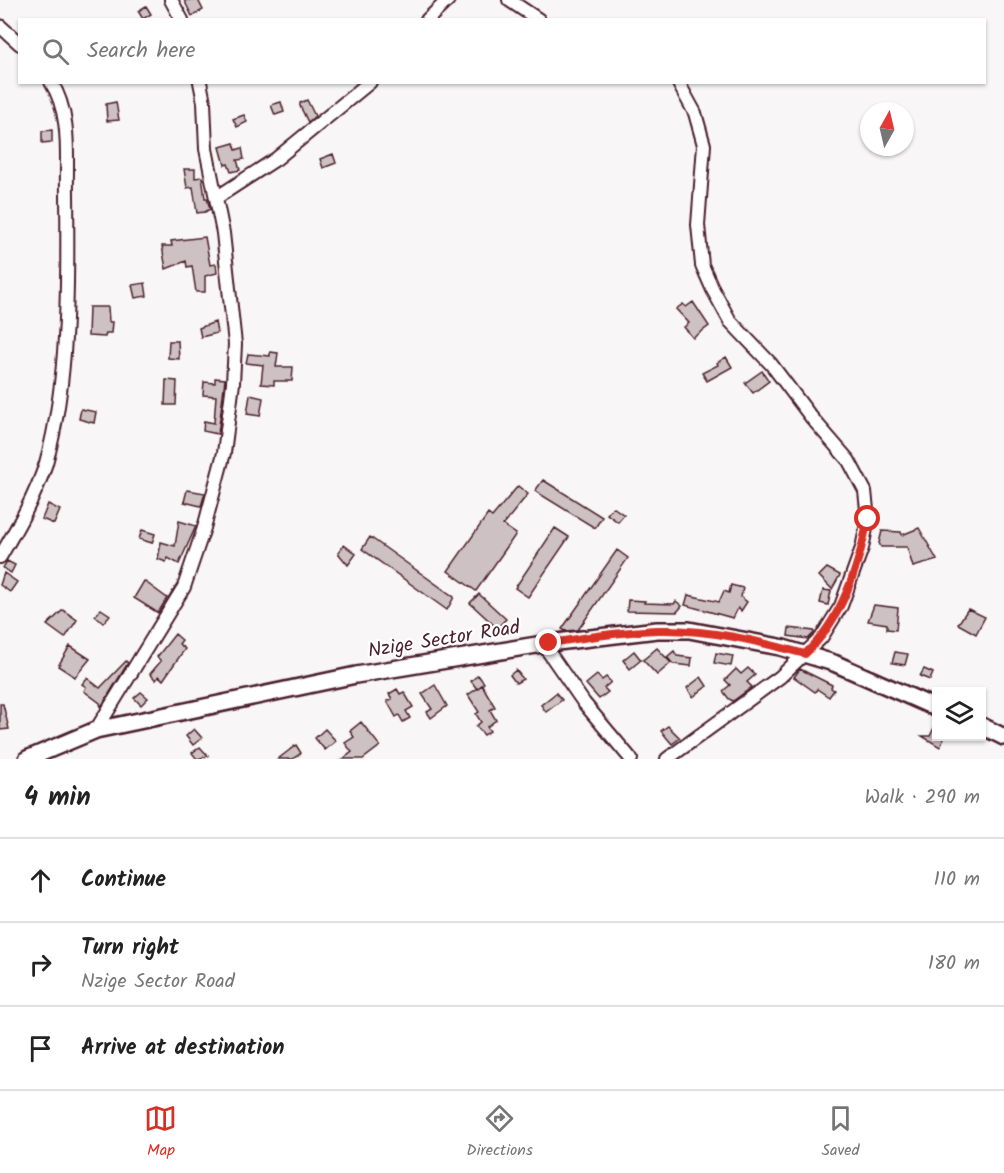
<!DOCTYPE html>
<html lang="en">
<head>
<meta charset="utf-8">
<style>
	body { margin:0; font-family:Kalam,sans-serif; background:#f2f2f2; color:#222 }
	.controls { position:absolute; right:18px; bottom:18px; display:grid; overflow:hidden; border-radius:0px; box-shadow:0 2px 4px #0004 }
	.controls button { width:54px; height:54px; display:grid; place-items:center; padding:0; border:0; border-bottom:2px solid #e0e0e0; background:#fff; color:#222; font:30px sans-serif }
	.compass { position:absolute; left:860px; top:102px; width:54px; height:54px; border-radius:50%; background:#fff; box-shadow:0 2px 4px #0004; rotate:8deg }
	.stop { position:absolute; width:18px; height:18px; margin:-14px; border:4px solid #d93025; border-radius:50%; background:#fff }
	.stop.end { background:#d93025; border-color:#fff; box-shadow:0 2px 6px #0008 }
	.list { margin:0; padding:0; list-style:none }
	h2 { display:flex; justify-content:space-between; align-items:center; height:78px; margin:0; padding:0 24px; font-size:26px }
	h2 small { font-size:20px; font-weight:400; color:#767676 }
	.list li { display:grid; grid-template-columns:39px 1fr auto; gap:18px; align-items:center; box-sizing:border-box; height:84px; padding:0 24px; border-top:2px solid #e0e0e0 }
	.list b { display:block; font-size:22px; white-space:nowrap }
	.list p { margin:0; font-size:20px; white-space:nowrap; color:#767676 }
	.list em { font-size:20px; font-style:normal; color:#767676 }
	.icon { flex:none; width:33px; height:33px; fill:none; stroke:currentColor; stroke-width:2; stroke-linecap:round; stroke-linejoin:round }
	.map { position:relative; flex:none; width:1004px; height:759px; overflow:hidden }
	.search { position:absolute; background:#fff; box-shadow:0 2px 4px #0004; left:18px; right:18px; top:18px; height:66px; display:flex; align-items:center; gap:15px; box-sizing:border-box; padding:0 21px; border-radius:0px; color:#767676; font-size:22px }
	.sheet { height:330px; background:#fff }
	nav { display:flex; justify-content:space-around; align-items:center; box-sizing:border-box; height:84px; border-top:2px solid #e0e0e0; background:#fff; font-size:16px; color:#767676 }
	nav a { display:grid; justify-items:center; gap:3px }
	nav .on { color:#d93025 }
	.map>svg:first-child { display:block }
</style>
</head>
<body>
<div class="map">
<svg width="1004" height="759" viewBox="0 0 1004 759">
	<rect width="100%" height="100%" fill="#f8f6f7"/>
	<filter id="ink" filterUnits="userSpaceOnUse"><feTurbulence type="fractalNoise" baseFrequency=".0167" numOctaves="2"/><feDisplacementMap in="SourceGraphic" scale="12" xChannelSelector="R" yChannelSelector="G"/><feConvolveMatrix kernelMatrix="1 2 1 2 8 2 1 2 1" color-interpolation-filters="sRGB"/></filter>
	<g filter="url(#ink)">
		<!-- building -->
		<path fill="#cdc1c4" stroke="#4a1f2b" stroke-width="1.5" d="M184,0H198L203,10L192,16Z
			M146,6L151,14L143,19L138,11Z
			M307,100L315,116L308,122L300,106V103Z
			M116,102L119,120L107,121L106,104Z
			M281,102L284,112L275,115L271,105Z
			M244,115L247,122L237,127L233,119Z
			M52,130V142L42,143V131Z
			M234,143L236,150L242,148L244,159L237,160L240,170L231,172L228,164L225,165L220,147Z
			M333,154L336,163L323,168L320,159Z
			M184,169H195V178L202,177L205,198H207L210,209L205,212L197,213L193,187L187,188Z
			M205,237L210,265L216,264L217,273L205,276V292H196L192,266L187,267L186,261L166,269L162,246H172L171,241Z
			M145,283L147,296L135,298L132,285Z
			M693,302L709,326L693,338L684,327L689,323L676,309L683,304L686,307Z
			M89,307H108L109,322H112L111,333H106L105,337L88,336Z
			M215,322L217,333L201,337L199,328Z
			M169,341H178L179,359L168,358Z
			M270,352L278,353L276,367H293L292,381H274V385L261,384L263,365L246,363L248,354L270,356Z
			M726,357L732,367L707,381L702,373L718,365L717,363Z
			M762,371L769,381L753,393L745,383Z
			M215,378L225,379L218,434L203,431L204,421L214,423L216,396L203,395L204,382L215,383Z
			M166,380L177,381L176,405H165Z
			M250,395L263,398L260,416L247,414Z
			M81,409L96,412L94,423L79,419Z
			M543,480L602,517L595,528L535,491Z
			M518,486L528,494L503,525L516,534L476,591L448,571L488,514L492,517Z
			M187,490L205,493L201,506L184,502Z
			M48,504L60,510L54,524L42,519Z
			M613,507L624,515L618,522L607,514Z
			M179,521L196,526L179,564L168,558L166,562L158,559L161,542L175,546Z
			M555,528L569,537L528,597L515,588Z
			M919,528L937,560L913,567L907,547H881L879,543L882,531L901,532L902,535Z
			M142,530L155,534L152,543L139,539Z
			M370,537L454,597L447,610L362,549Z
			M344,545L356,554L348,565L338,553Z
			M617,550L628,558L578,630L566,631L562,629Z
			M7,561L15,565L11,573L3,568Z
			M827,568L840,575L832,589L819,576Z
			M4,573L17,582L10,592L0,585Z
			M144,581L167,598L158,613L134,598Z
			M731,585L743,588L741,597L747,602L741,611L738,608L733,618L685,605L688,595L719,602L724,591L729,593Z
			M823,590L831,591L828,605L820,603Z
			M479,594L506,619L497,628L470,603Z
			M628,600L645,601L644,603L674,604L676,601L682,606L677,612L627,611Z
			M874,605L898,608L896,630L887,629V624L868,621Z
			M101,609L110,615L103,623L95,616Z
			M968,609L985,617L976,634L958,624Z
			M63,610L77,620L65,638L47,625Z
			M789,628L814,631V633L808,639L788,636Z
			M175,634L182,640L179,644L185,649L163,680L159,676L156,680L150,674L161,661L157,657Z
			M70,646L90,659L75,677L58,666Z
			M657,648L671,663L657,675L643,660Z
			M634,651L641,660L630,669L623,660Z
			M674,651L677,656L692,658L691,666L673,664L667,657Z
			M895,652L908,654L905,665L892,663Z
			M716,653L733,656L731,666L714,663Z
			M126,661L128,663L101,707L100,703L84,691L86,687L82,684L87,678L100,688Z
			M748,668L755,675L747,682L752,687L733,701L729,699L723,691L730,685L725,680L736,669L741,674Z
			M800,669L832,685L831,688L834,690L829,697L817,689L815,692L794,677Z
			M924,669L933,673L930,680L920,676Z
			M516,670L523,679L516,683L510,675Z
			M478,675L484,683L477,689L471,681Z
			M597,675L602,680L606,677L611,682L604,688L608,692L599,699L586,684Z
			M701,677L707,686L693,697L687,688Z
			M435,685L447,706L431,718L427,712L432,709L422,694Z
			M482,685L495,707L490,710L496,720L487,727L490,731L484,735L476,726L481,722L476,714L479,712L468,695Z
			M397,689L400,694L404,692L413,707L406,711L410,718L403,722L399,715L396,717L387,701L392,699L389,694Z
			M141,692L148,698L141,705L134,698Z
			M556,693L562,700L546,712L541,705Z
			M0,704H3L9,729L0,730Z
			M361,722L380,746L363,759H343L352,752L345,743L354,737L350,731Z
			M936,724V736H945L940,747L922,736H930Z
			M668,726L680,738L672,744L661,731Z
			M194,729L202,738L193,745L186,736Z
			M325,729L336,741L325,750L315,738Z
			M296,745L301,753L293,759H278Z
			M200,747L208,756L197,759L192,753Z"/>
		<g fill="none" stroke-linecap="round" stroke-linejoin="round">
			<defs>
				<path id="minor" d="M171,0L182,20
					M509,0L539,20
					M427,20L448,0
					M0,26L20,44
					M216,198L276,159L370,82
					M0,557C17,528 36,495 46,463C69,383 68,277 67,194C66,157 72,115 51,82
					M543,644L584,703L631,759
					M96,730L184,587L204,528L224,453L233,383L235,344L223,233L206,149L204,102L200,82
					M667,759L780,677L821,638L841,606L862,548L868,519L865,491L849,461L811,417L771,364L730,321L713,290L702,265L698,225L704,145L695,113L678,82"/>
				<path id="major" d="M982,726L1004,737
					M27,759L96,730L356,675L549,643L657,630H689L780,647L834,663L936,708"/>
			</defs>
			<!-- minor casing -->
			<use href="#minor" stroke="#4a1f2b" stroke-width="16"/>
			<!-- major casing -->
			<use href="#major" stroke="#4a1f2b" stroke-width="20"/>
			<!-- minor -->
			<use href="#minor" stroke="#fff" stroke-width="12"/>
			<!-- major -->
			<use href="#major" stroke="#fff" stroke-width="15"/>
		</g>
	</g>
	<g fill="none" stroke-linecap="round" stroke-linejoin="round" filter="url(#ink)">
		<!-- route -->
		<path stroke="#d93025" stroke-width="8" d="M549,643C585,638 623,631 659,630C708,629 758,641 805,654C842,620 858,568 868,519"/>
	</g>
	<g text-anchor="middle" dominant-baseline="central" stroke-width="4.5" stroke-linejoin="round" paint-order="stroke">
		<!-- street labels -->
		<g font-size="20" fill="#4a1f2b" stroke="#fff">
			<text transform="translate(444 640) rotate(-9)">Nzige Sector Road</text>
		</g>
	</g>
</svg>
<div class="controls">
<button><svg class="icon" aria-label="layers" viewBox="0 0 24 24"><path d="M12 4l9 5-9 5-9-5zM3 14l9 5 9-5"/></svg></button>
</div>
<svg class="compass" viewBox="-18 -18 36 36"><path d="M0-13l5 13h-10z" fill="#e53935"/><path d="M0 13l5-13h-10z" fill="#767676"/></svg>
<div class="stop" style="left:868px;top:519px"></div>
<div class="stop end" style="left:549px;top:643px"></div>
<div class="search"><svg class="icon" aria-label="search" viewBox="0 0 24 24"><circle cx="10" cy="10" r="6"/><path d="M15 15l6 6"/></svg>Search here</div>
</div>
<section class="sheet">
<h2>4 min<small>Walk · 290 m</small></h2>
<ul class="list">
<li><svg class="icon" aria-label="ahead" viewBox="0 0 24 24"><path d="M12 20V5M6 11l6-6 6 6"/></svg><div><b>Continue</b></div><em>110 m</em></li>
<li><svg class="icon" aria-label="right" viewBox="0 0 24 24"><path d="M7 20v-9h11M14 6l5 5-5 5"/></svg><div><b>Turn right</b><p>Nzige Sector Road</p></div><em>180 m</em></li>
<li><svg class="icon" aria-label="arrive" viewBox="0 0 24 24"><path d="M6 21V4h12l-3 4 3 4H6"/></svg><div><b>Arrive at destination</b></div></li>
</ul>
</section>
<nav>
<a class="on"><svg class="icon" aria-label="map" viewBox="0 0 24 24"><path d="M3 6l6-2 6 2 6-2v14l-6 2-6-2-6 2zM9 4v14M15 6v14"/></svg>Map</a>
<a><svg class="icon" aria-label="directions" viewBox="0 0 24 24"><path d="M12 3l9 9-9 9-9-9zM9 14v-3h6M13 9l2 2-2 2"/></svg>Directions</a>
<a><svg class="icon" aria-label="saved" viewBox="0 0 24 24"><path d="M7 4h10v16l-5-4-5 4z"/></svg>Saved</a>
</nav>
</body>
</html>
